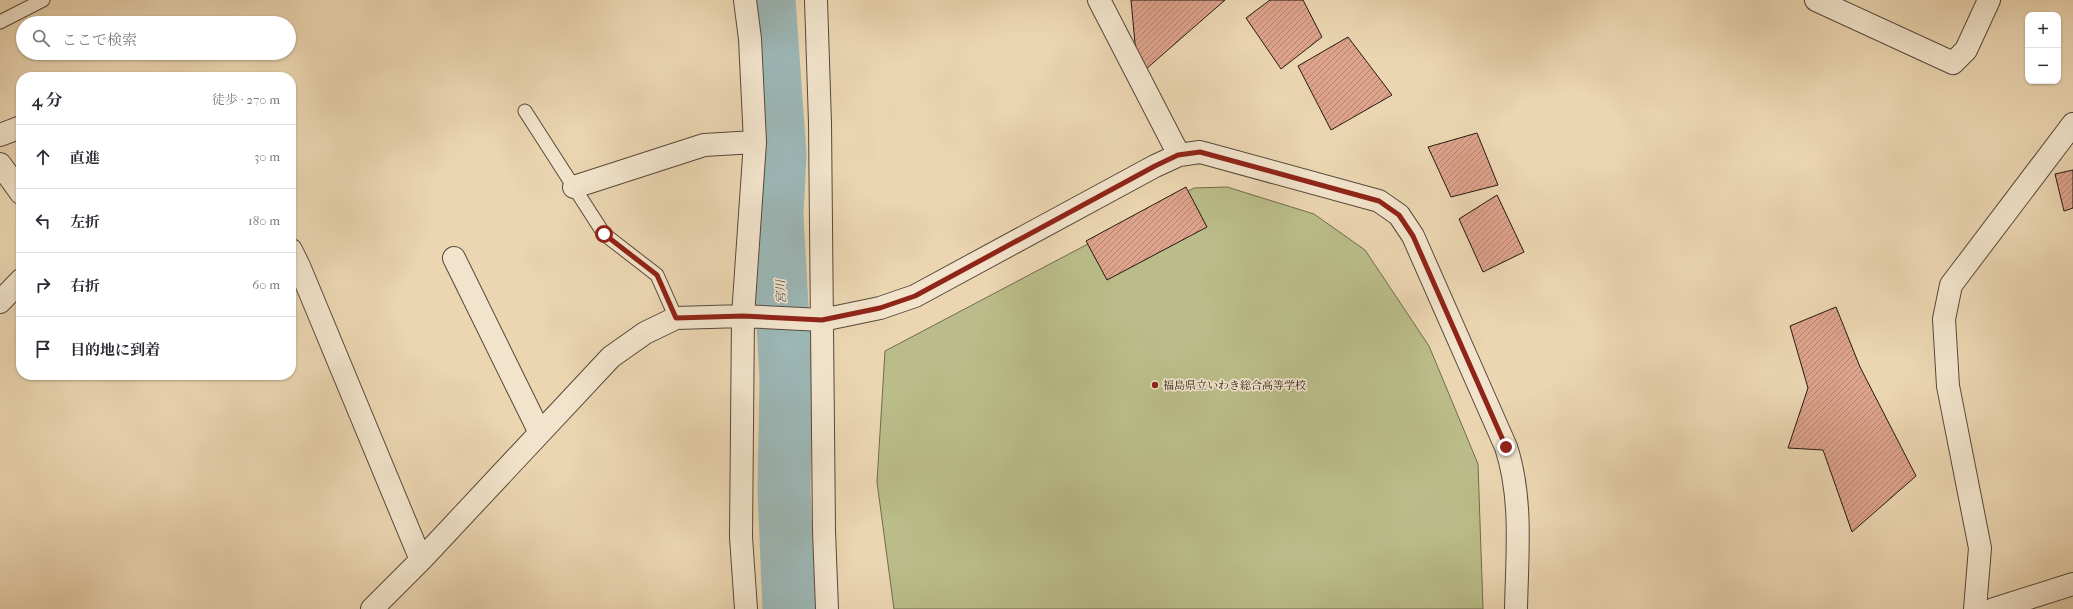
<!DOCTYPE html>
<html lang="ja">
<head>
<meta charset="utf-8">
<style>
	body { margin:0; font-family:"IM FELL French Canon","Noto Serif JP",serif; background:#f2f2f3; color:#2b2b33 }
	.controls { position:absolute; right:12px; top:12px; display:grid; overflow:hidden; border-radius:8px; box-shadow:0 1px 3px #0004 }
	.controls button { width:36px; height:36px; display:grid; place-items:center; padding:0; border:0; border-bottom:1px solid #e1e1e2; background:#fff; color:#2b2b33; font:20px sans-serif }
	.stop { position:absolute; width:12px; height:12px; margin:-9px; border:3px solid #8f2418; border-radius:50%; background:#fff }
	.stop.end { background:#8f2418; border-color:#fff; box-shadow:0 1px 4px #0008 }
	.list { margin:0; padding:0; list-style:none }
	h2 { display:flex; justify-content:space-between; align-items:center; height:52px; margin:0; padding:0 16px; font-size:17px }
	h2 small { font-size:13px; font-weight:400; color:#7c7c81 }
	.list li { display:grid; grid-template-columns:26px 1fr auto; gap:12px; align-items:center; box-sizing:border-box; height:64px; padding:0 16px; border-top:1px solid #e1e1e2 }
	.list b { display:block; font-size:15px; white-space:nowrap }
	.list em { font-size:13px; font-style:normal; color:#7c7c81 }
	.icon { flex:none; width:22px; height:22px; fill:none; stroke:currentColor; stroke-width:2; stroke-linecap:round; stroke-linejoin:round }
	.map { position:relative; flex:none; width:2073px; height:609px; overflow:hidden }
	.search { position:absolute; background:#fff; box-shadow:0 1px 3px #0004; left:16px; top:16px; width:280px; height:44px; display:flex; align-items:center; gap:10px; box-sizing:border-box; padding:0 14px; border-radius:22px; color:#7c7c81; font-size:15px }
	.panel { position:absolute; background:#fff; box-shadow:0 1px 3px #0004; left:16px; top:72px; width:280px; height:308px; border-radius:16px }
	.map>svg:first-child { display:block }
</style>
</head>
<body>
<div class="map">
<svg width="2073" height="609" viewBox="0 0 2073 609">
	<defs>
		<pattern id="building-hatch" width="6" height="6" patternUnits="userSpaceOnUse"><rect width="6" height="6" fill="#dea38c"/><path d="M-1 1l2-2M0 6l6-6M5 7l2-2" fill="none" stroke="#b48471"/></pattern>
	</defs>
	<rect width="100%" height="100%" fill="#ebd6b1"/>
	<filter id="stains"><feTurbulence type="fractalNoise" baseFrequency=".005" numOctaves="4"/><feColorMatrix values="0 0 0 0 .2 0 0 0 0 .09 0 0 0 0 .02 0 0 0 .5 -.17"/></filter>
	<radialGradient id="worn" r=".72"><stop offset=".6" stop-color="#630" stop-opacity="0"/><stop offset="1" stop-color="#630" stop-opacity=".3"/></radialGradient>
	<!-- garden -->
	<path fill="#babd89" stroke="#6f6b4e" d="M1227,187L1314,214L1365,250L1429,346L1478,464L1483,609H894L877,482L885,351L1194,188Z"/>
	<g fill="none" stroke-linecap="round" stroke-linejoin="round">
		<!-- river -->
		<path stroke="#9cb7b6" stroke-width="53" d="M769,0L780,155L777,215L786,379L784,490L789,609"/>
	</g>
	<!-- building -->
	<path fill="url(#building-hatch)" stroke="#241913" d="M1131,0H1225L1138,76Z
		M1270,0H1303L1322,37L1281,69L1246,18Z
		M1348,37L1392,95L1331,130L1298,66Z
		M1477,133L1498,185L1451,197L1428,147Z
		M2073,170V208L2064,211L2055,174Z
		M1186,187L1207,227L1107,280L1086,241Z
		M1497,195L1524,252L1483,272L1459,219Z
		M1836,307L1860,367L1916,476L1852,532L1823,450L1788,448L1808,388L1790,326Z"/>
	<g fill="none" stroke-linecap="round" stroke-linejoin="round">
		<defs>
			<path id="service" d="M0,22L43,0
				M525,111L604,234L657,275L676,318"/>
			<path id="minor" d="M745,0L750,39L755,142L743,316L741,537L746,609
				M816,0L820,123L824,531L827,609
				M1099,0L1179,155
				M1816,0L1953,63L1966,50L1989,0
				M0,135L21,127
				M0,164L21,193
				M574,187L704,145L755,142
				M291,250L299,266L421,560
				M454,258L540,433
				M0,302L21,280
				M372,609L421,560L611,357L645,333L676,318L743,316L822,320L880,308L915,296L1155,166L1179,155L1200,152L1379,201L1399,215L1413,236L1506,447C1523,499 1517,555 1516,609
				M1975,609L1980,548L1948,386L1944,319L1951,285L2073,124
				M1994,609L2073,584"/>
		</defs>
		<!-- service casing -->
		<use href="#service" stroke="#56483a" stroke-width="15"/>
		<!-- minor casing -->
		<use href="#minor" stroke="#56483a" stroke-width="24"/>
		<!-- service -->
		<use href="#service" stroke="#f2e4cc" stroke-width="13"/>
		<!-- minor -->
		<use href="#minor" stroke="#f2e4cc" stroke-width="22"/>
	</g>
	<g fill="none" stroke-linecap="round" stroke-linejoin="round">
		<!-- route -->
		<path stroke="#8f2418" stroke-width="5" d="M604,234L657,275L676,318L743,316L822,320L880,308L915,296L1155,166L1178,155L1200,152L1379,201L1399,215L1413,236L1506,447"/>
	</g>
	<!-- markers -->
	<circle fill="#8f2418" stroke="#f2e4cc" stroke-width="1.5" cx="1155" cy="385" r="4"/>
	<g text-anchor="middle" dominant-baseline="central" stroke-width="3.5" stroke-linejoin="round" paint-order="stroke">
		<!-- poi labels -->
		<g font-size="11" fill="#241913" stroke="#f2e4cc" text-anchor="start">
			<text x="1163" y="385">福島県立いわき総合高等学校</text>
		</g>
		<!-- water labels -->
		<g font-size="12" font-style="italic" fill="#4e504c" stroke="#f2e4cc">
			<text transform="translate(781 292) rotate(-93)">宮川</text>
		</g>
	</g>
	<rect width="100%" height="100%" filter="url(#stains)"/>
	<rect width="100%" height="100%" fill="url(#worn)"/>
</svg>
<div class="controls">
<button>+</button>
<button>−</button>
</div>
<div class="stop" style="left:604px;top:234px"></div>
<div class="stop end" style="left:1506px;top:447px"></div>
<div class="search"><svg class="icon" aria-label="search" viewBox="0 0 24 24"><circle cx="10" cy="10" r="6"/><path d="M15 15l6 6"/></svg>ここで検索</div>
<section class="panel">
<h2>4 分<small>徒歩 · 270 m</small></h2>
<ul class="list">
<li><svg class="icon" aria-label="ahead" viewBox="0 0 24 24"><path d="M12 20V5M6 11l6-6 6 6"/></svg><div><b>直進</b></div><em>30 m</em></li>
<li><svg class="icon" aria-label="left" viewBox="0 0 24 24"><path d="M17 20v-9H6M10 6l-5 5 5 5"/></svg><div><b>左折</b></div><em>180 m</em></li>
<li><svg class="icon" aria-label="right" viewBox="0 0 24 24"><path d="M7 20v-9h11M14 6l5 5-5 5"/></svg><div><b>右折</b></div><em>60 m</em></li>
<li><svg class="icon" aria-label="arrive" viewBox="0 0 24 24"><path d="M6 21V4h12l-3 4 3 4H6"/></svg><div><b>目的地に到着</b></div></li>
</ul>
</section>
</div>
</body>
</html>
